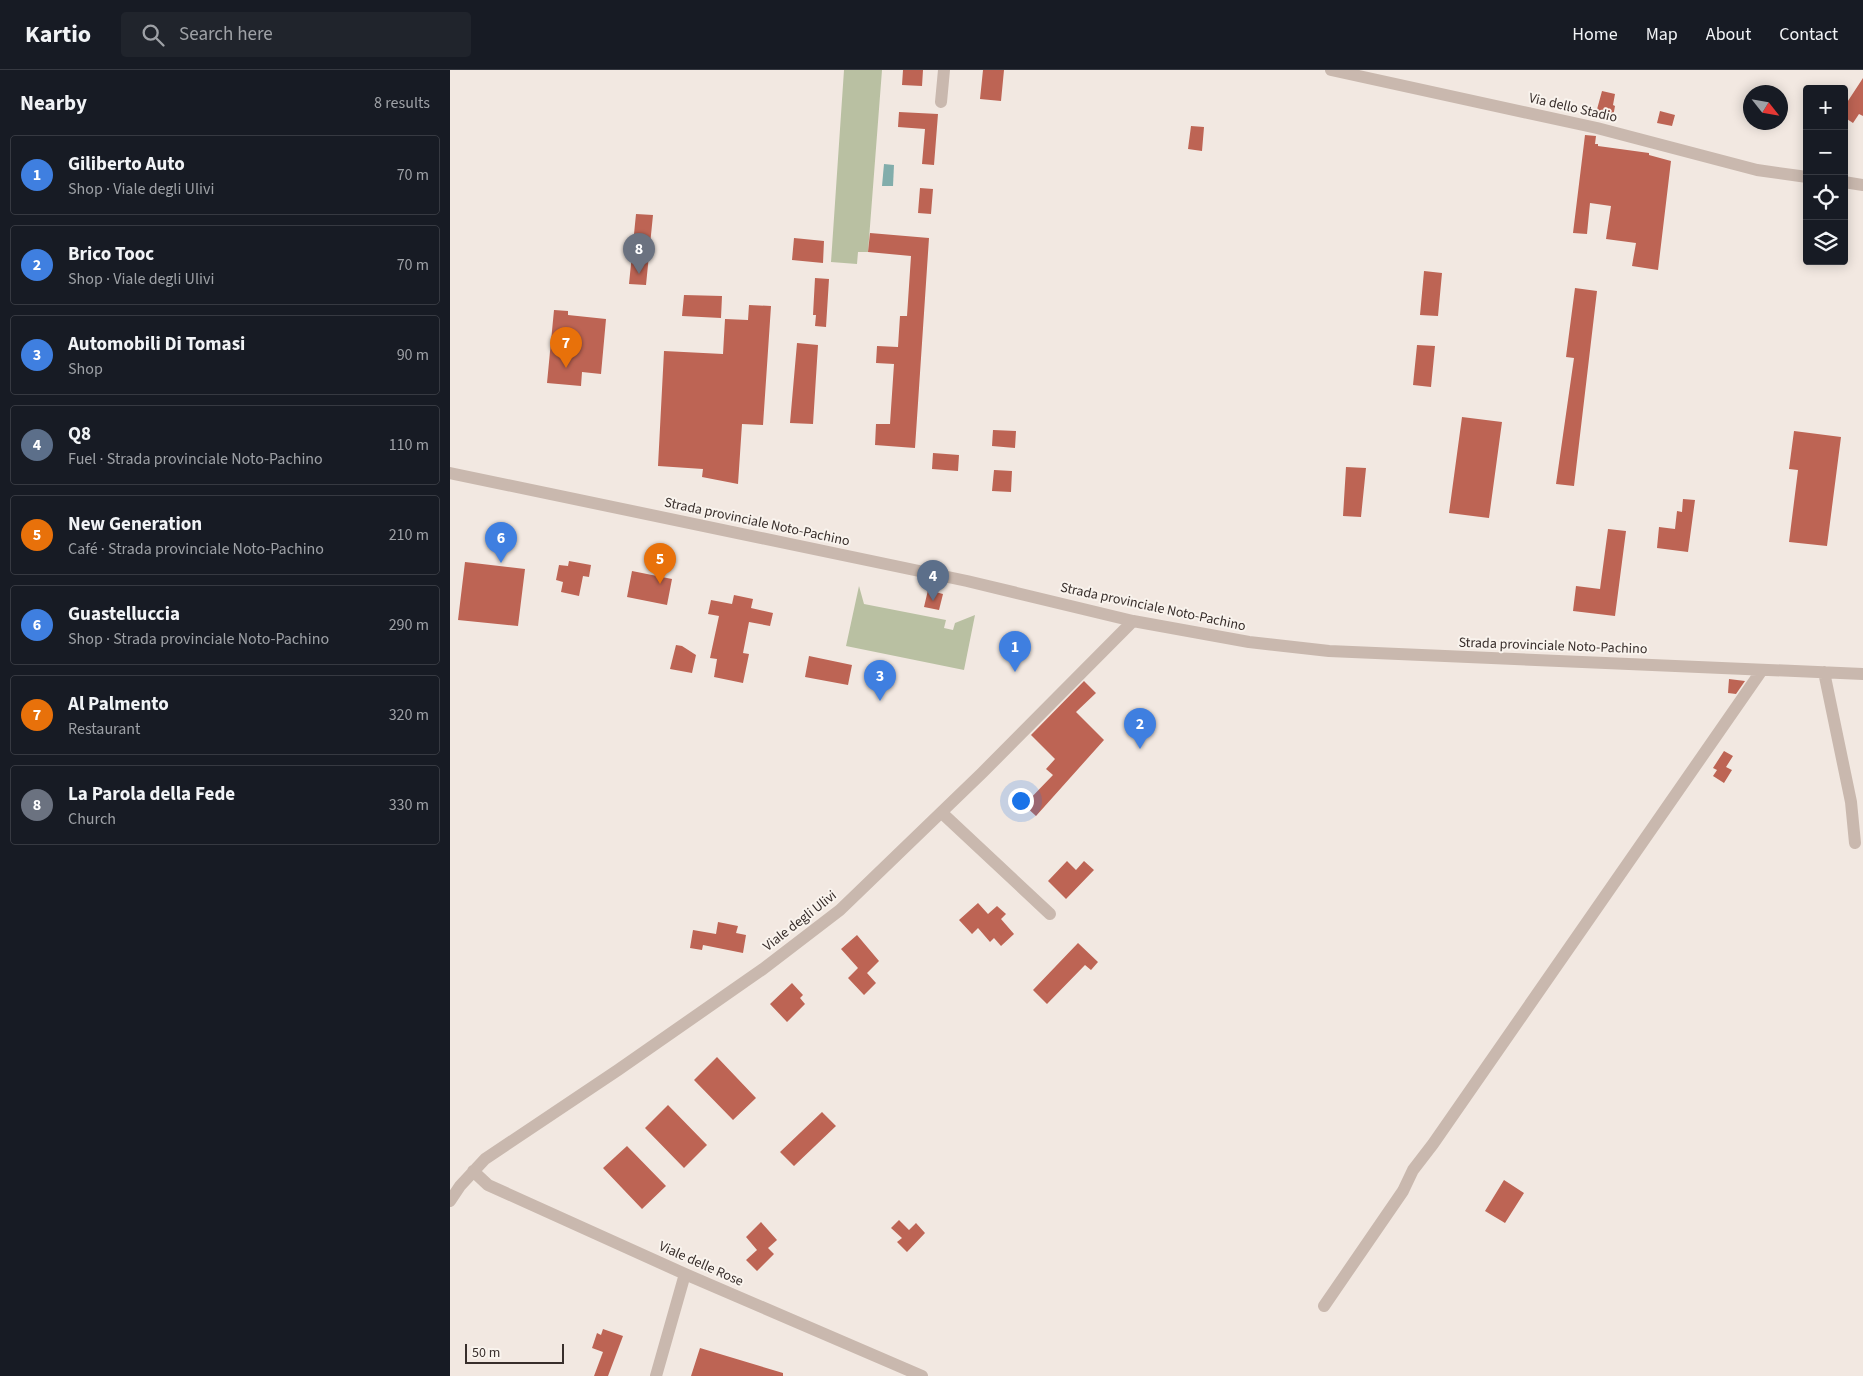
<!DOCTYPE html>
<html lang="en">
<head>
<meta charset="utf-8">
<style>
	body { margin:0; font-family:"Source Sans 3",sans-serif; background:#20242c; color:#f1f3f6 }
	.controls { position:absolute; right:15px; top:15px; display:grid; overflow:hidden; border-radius:5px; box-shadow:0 2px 12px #0003 }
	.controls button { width:45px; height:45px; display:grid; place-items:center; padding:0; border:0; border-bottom:1px solid #363941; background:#171b24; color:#f1f3f6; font:25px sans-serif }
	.compass { position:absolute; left:1293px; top:15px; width:45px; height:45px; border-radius:50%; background:#171b24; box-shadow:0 2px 12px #0003; rotate:121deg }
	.scale { position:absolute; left:15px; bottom:12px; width:99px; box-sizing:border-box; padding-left:5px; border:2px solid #382e2b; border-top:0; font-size:14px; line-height:18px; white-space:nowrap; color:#382e2b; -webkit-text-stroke:4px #f9f3ed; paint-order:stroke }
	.you { position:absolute; left:570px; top:730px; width:18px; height:18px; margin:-12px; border:4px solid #fff; border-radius:50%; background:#1a73e8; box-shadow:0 0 0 8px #1a73e833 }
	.badge { display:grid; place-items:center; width:32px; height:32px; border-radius:50%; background:#1a73e8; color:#fff; font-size:16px; font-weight:700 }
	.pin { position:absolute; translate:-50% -41px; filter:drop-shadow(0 1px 2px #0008) }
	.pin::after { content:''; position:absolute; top:26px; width:18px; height:15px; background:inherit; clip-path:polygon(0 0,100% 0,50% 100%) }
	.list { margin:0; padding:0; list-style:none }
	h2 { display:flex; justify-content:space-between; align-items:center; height:65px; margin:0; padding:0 20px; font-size:21px }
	h2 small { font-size:16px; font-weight:400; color:#9ea1a6 }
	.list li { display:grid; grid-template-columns:32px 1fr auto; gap:15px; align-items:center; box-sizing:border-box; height:80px; margin:0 10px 10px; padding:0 10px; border:1px solid #363941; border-radius:5px }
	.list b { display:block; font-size:19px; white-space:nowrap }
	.list p { margin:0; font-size:16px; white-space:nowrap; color:#9ea1a6 }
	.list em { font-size:16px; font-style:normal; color:#9ea1a6 }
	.icon { flex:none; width:28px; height:28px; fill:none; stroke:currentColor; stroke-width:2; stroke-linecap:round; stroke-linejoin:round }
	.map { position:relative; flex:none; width:1413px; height:1306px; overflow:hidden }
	header { display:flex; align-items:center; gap:30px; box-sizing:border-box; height:70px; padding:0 25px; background:#171b24; border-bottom:1px solid #363941 }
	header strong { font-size:24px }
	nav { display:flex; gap:28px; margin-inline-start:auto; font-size:18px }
	.search { width:350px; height:45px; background:#20242c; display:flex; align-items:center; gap:12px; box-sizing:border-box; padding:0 18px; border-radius:5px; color:#9ea1a6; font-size:19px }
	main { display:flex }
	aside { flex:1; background:#171b24 }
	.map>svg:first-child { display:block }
</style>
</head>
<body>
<header>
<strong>Kartio</strong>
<div class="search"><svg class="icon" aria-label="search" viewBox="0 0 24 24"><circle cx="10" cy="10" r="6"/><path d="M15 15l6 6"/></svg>Search here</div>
<nav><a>Home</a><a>Map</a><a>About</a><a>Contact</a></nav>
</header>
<main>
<aside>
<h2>Nearby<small>8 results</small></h2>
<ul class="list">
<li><span class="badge" style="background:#3f7fe0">1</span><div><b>Giliberto Auto</b><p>Shop · Viale degli Ulivi</p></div><em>70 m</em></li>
<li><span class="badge" style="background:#3f7fe0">2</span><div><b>Brico Tooc</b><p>Shop · Viale degli Ulivi</p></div><em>70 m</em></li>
<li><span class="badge" style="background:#3f7fe0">3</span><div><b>Automobili Di Tomasi</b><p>Shop</p></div><em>90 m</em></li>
<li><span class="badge" style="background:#5c6f8a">4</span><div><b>Q8</b><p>Fuel · Strada provinciale Noto-Pachino</p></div><em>110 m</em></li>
<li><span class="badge" style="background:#e8710a">5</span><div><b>New Generation</b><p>Café · Strada provinciale Noto-Pachino</p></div><em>210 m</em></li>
<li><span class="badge" style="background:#3f7fe0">6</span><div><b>Guastelluccia</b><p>Shop · Strada provinciale Noto-Pachino</p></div><em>290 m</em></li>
<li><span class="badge" style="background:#e8710a">7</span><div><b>Al Palmento</b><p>Restaurant</p></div><em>320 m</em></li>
<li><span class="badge" style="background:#6b7280">8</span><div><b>La Parola della Fede</b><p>Church</p></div><em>330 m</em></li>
</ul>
</aside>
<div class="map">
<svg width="1413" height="1306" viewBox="0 0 1413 1306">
	<rect width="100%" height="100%" fill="#f2e8e1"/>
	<!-- green -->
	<path fill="#b9c0a2" d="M394,0H432L418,182H408L407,194L381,192Z
		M409,516L414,534L496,550L494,558L503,560L505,553L525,545L514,600L396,576Z"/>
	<!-- water -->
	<path fill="#82adab" d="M434,94L444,95L443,116H432Z"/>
	<!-- building -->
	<path fill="#bd6454" d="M453,0H473L472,16L452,15Z
		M533,0H554L551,31L530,29Z
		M1413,8V46L1409,44L1403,53L1394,47V37Z
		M1152,21L1165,24L1163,35L1165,36L1163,47L1146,43Z
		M1210,41L1225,45L1222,56L1207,53Z
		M449,42L488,44L484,95L472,94L475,59L448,57Z
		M741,56L754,57L752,81L738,79Z
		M1135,65L1146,66L1145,74H1148V76L1199,83V85L1221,91L1208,200L1182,196L1186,173L1156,169L1161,136L1140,133L1137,164L1123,163Z
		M470,118L483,119L481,144L468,143Z
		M186,144L203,145L196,215L179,214Z
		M420,163L479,168L465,378L425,375L426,354H440L444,294L426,293L427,276L448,277L450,246H457L461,186L418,182Z
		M344,168L374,171L373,193L342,190Z
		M974,201L992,203L988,246L970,245Z
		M365,208L379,209L376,257L365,256L366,245H363Z
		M1125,218L1147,221L1124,416L1106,414L1124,288L1116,287Z
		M234,225L272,226L271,248L232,246Z
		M299,235L321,236L313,355L292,354L288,414L252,407L253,399L208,396L214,281L273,284L275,249L298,250Z
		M104,240L118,241V245L156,249L151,304L132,302L131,316L97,313Z
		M347,273L368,275L363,354L340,353Z
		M967,275L985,276L981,317L963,315Z
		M1012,347L1052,352L1039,448L999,443Z
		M543,360L566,361L565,378L542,376Z
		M1344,361L1391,367L1377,476L1339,472L1348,400L1339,399Z
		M483,383L509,385L508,401L482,399Z
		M896,397L916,398L911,447L893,446Z
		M544,400L562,401L561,422L542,421Z
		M1233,429L1245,430L1238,482L1207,478L1209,457L1225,459L1227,441L1232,442Z
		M1158,459L1176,461L1165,546L1123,541L1126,516L1150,519Z
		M119,491L141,495L139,507L133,506L129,526L111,522L113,512L106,510L109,495L118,496Z
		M15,492L75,499L68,556L8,550Z
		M182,501L222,509L217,535L177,527Z
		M478,520L493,524L489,540L474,537Z
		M284,525L303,529L301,538L323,543L320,556L299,552L293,583L299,584L293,613L264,607L267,589L260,588L269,546L258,544L261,530L282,534Z
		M226,575L232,576L246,585L242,603L220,599Z
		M359,586L402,595L398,615L355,607Z
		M1279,609L1295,611L1286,624L1278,623Z
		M634,611L646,623L626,642L654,670L586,746L574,735L603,705L596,699L605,689L581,665Z
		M1274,681L1283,686L1276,697L1282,700L1274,713L1263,706L1267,700L1263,698Z
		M617,791L626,800L634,791L644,800L616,829L598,811Z
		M528,833L538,844L547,836L556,844L551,849L564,864L551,876L544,868L540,872L528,858L522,864L509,850Z
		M268,852L288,856L286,863L296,865L293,883L253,875L252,880L240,878L243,860L266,864Z
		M407,865L429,891L417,903L426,913L414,925L398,908L408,898L391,879Z
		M628,873L648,892L641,900L635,895L597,934L583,920Z
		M342,913L353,925L350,928L355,934L337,952L320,934Z
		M267,987L306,1028L283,1050L244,1010Z
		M218,1035L257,1075L234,1098L195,1058Z
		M372,1042L386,1056L344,1096L330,1082Z
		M177,1076L216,1116L192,1139L153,1098Z
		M1054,1110L1074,1123L1055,1153L1035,1141Z
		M449,1150L459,1160L466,1153L475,1163L457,1182L447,1172L452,1168L441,1158Z
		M311,1152L327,1170L318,1178L324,1184L307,1201L296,1190L307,1180L296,1167Z
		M153,1259L173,1266L158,1306H144L153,1282L142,1278L147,1263L151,1265Z
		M250,1278L333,1303V1306H241Z"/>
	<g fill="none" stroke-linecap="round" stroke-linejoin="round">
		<!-- minor -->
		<path stroke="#c9b8ae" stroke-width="12" d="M881,0L1147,58L1307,100L1357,107
			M491,32L494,0
			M1394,112L1413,115
			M0,403L517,511L683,551L799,572L879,581L1413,604
			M1374,602L1401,732L1405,773
			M492,743L600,844
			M23,1101L38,1115L235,1204L472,1306
			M0,1131L10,1116L35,1089L168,1000L313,899L390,840L532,703L683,551
			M874,1236L953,1121L963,1100L983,1074L1312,600
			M206,1306L235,1204"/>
	</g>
	<g text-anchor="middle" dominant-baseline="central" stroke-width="4" stroke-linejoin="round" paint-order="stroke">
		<!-- street labels -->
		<g font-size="14" fill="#382e2b" stroke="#f9f3ed">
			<text transform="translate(1123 38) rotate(13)">Via dello Stadio</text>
			<text transform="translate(307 452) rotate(12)">Strada provinciale Noto-Pachino</text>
			<text transform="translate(703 537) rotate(12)">Strada provinciale Noto-Pachino</text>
			<text transform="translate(1103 576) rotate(2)">Strada provinciale Noto-Pachino</text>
			<text transform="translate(350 851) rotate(-38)">Viale degli Ulivi</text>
			<text transform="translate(251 1194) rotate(24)">Viale delle Rose</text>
		</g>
	</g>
</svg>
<div class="controls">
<button>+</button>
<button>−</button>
<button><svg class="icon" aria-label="locate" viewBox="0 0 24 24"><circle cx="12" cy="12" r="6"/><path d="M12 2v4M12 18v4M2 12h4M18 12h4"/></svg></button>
<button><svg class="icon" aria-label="layers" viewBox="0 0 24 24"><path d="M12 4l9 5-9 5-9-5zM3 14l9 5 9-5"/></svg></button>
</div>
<svg class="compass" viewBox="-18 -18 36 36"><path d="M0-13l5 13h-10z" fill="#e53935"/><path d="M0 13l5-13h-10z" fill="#9ea1a6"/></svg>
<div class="scale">50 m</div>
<div class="you"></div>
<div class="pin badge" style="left:565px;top:602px;background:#3f7fe0">1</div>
<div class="pin badge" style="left:690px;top:679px;background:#3f7fe0">2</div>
<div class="pin badge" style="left:430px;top:631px;background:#3f7fe0">3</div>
<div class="pin badge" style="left:483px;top:531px;background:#5c6f8a">4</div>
<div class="pin badge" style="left:210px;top:514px;background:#e8710a">5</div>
<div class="pin badge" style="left:51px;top:493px;background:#3f7fe0">6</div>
<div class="pin badge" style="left:116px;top:298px;background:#e8710a">7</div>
<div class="pin badge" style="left:189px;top:204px;background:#6b7280">8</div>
</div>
</main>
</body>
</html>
